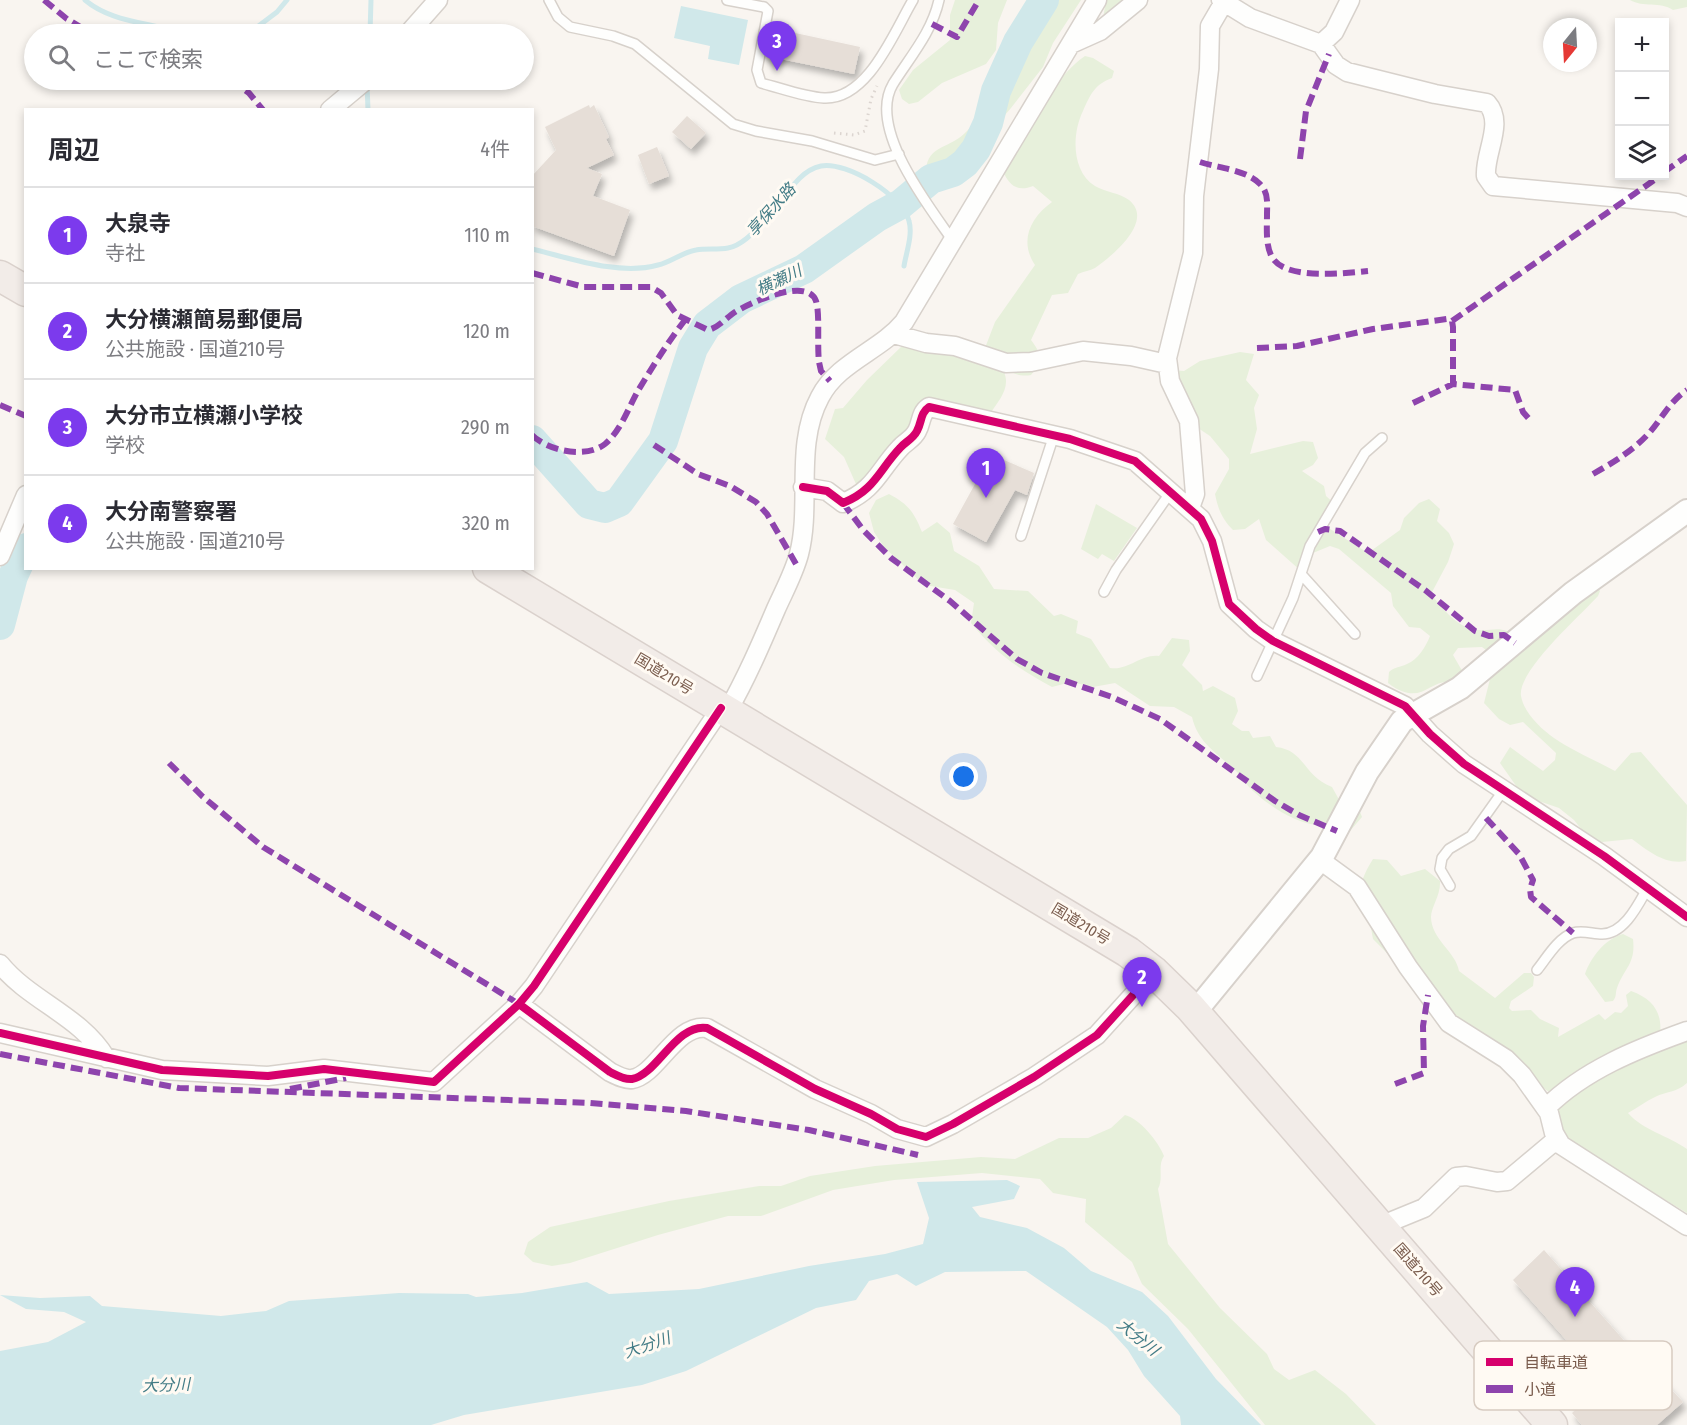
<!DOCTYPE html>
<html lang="ja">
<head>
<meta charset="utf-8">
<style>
	body { margin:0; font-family:"Fira Sans Condensed","Noto Sans JP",sans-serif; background:#f2f2f3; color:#2b2b33 }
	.controls { position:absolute; right:18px; top:18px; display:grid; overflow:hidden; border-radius:0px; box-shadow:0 3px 9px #0003 }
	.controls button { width:54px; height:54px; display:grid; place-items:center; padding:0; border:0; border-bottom:2px solid #e1e1e2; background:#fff; color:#2b2b33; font:30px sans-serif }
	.compass { position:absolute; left:1543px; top:18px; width:54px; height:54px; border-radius:50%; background:#fff; box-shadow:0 3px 9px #0003; rotate:198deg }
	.you { position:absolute; left:964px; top:777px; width:21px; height:21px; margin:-15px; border:4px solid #fff; border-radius:50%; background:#1a73e8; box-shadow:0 0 0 9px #1a73e833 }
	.badge { display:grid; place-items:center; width:39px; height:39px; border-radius:50%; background:#7c3aed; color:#fff; font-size:20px; font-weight:700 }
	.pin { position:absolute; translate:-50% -50px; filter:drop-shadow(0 2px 3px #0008) }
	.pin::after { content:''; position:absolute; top:32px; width:21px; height:18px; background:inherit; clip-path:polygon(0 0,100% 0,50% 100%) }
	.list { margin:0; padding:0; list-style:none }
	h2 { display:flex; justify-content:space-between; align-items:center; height:78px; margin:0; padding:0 24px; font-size:26px }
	h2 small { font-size:20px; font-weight:400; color:#7c7c81 }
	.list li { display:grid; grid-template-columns:39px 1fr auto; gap:18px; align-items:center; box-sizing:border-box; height:96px; padding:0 24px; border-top:2px solid #e1e1e2 }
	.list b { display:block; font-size:22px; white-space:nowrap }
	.list p { margin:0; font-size:20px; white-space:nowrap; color:#7c7c81 }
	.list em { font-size:20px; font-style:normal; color:#7c7c81 }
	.icon { flex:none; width:33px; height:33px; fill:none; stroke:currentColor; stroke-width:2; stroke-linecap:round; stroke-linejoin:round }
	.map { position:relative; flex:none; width:1687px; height:1425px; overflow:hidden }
	.search { position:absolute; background:#fff; box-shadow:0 3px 9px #0003; left:24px; top:24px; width:510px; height:66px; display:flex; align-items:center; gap:15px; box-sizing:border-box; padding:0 21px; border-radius:33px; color:#7c7c81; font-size:22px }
	.panel { position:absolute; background:#fff; box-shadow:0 3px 9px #0003; left:24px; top:108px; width:510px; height:462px; border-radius:0px }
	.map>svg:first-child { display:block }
</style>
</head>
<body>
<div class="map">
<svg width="1687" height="1425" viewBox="0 0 1687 1425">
	<defs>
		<filter id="shadow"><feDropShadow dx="3.5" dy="6" stdDeviation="3" flood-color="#0004"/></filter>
	</defs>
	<rect width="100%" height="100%" fill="#f9f5f0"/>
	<!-- green -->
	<path fill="#e7f0db" d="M955,0H1007L998,23L996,50L986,64L942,83L918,102L909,104L902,99L899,90L913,70L950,40V15Z
		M1048,0H1081L1053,43L1043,67L1011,108L984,139L952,166L931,175L926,170C928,144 951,149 967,131C988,110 995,85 1010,59C1021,39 1037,21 1048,0Z
		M1106,0H1126L1103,19Z
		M1630,0H1687V7L1673,10C1660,1 1643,8 1630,0Z
		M1085,56L1093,58L1114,71L1112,78C1095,84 1090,95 1083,111C1072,133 1071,171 1095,186C1105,192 1120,193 1129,200C1155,221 1112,256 1095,268C1090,271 1084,271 1078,274L1068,293L1052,295L1031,340C1042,354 1042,360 1031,375C1011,379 998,362 985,348L995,322L1035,265C1019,241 1030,218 1052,202L1033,186C1018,192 1009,186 1003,171C1025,135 1050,80 1085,56Z
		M908,345L947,350L1003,370C1012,387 999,400 990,414L933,403L859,491L844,457L825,439L835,409L843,408L867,380L902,346Z
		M1240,352L1254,354L1246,380L1259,395L1254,408L1257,429L1250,454L1303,441L1313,442L1318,458L1313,465L1302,471L1324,486L1326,496L1335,504L1327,527L1368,553L1400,530L1404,518L1419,503L1429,499L1440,509L1437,521L1449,533L1454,544L1448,562L1431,594C1442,608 1459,630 1479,630C1490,631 1497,627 1507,631L1508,636L1493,655L1482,647L1458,648L1453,655L1468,681L1460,684C1429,672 1425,711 1388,683L1389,672C1396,666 1399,668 1407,664C1418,660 1426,646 1430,636L1420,628L1409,627L1393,606L1391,593L1339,549L1330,546L1313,553L1310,566L1301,571L1266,540L1259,519L1245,529L1233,530C1222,519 1218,509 1215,494L1229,469V459L1210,436L1192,424L1170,370L1184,371L1200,361Z
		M889,494C908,504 914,512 922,532L937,522L950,533L954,551L979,566L994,589L1028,591L1054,616L1061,614L1078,621L1076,633L1091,639L1110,668C1129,671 1140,654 1159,656L1172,638L1189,640L1190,651L1182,665L1202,685L1203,691L1213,686L1235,698L1238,711L1232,724L1242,731H1249L1253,738L1270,736L1276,747C1305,750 1303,776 1332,787L1342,805L1357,804L1362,817L1344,838L1328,836L1323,824C1302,828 1269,806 1253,791C1246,785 1242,776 1235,770C1217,753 1198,743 1192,717L1174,707L1150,706L1115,683L1093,687L1071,682L1052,687C1017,668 996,653 971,623L974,603L955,590L924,585L884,547L874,532L869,513L876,500Z
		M1096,504L1137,528L1114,561L1102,554L1098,559L1081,549Z
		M1598,588L1600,591L1598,596C1581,615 1517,671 1521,696C1524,713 1541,729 1554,738C1573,751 1595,760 1615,771L1631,753L1641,752L1687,805L1686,861C1665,865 1648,851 1632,839L1602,842L1586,835L1574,820L1559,808L1533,799L1519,790L1500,763L1510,747L1543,771L1555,760L1556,753L1523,722L1510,725L1499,719L1484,703L1490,679L1562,611Z
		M1373,859L1387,860L1401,876L1425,869L1440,881C1441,895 1431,907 1431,917C1431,939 1456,952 1459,971L1495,998L1524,973H1531L1534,977L1533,986L1511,1001L1509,1008L1512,1011L1531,1010L1540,1019L1559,1028L1558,1037L1599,1014L1605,1020L1615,1012L1621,1013L1628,1006L1626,995L1631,991C1656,1000 1664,1016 1659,1041H1687V1083C1676,1093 1667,1091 1655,1097C1646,1101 1637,1108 1628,1113C1644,1131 1667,1135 1687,1149V1213L1571,1143C1555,1122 1551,1114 1565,1091L1549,1092L1459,1026L1373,939C1368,900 1348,899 1373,859Z
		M1623,934L1633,939C1636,964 1624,968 1617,988C1615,994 1617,996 1613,1001L1605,1002L1585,974C1591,957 1605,939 1623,934Z
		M1125,1115C1140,1119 1158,1141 1164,1156C1157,1166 1164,1178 1158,1189L1168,1244L1220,1308L1267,1354L1274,1369L1289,1380L1315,1370L1346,1394L1376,1425H1265L1188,1329L1142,1284L1132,1262L1085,1222L1086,1199L1053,1193L1040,1179L982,1173L894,1180L833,1190L761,1216H728L658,1235L570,1263L552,1266L533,1262L524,1254L528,1242L550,1227L669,1201L759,1186H781L810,1176L875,1166L981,1157L1015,1159L1059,1138H1088L1111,1128Z"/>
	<!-- water -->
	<path fill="#d0e8ea" d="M681,6L748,20L739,65L708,59L710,46L674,38Z
		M1007,1180L1020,1186L1014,1199L972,1207L980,1217L1027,1228L1064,1248L1091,1271L1142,1292L1168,1316L1216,1379L1261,1425H1181L1180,1416L1144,1376L1128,1350L1107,1327L1026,1271L945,1272L916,1286L897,1274L869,1281L856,1300L816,1308L686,1371L642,1385L464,1415L431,1425H0V1351L48,1342L86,1322L64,1312L26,1309L0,1295L40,1298L90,1296L102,1306L221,1316L266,1311L289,1301L399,1293L468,1294L476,1297L522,1293L587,1282L609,1294L699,1289L809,1266L885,1254L923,1244L929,1218L917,1182Z"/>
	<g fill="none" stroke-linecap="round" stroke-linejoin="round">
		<!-- stream -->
		<path stroke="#d0e8ea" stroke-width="5" d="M85,0C112,23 151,22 183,34
			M248,34L277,12L287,0
			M370,34L371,0
			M367,84L368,110
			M532,249C570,258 619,276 658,265C671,262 683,252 696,250C706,248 717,250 728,248C742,246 757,229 767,219C784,202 796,171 821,166C847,161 903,196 909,221C913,235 906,253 904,266"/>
		<!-- river -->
		<path stroke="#d0e8ea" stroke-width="30" d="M532,440L589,504L605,508L619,502L663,441L693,348L707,325L741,299L804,269L877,217L901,204L931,179L953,172L965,163L976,149L988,123L996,91L1018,42L1044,0
			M0,625L13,576L26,548"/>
	</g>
	<!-- building -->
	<path fill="#e6ded7" filter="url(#shadow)" d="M772,28L860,47L854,74L766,56Z
		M589,105L590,108L594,105L609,137L606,139L614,155L587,168L602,174L593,196L630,210L614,256L532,226V176L556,150L545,127Z
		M687,116L706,133L691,149L672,132Z
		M657,147L669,176L649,184L638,155Z
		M983,451L1034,473L1027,495L1015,490L986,542L953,524L980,475L974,472Z
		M1544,1250L1650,1370L1652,1369L1683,1402L1657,1425H1582L1572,1413L1577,1408L1566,1393L1593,1370L1513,1280Z"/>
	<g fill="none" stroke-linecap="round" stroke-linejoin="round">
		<defs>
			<path id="service" d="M549,0L558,17L570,27L613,36L635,44L733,124L756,131L812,141L875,160L899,154
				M727,0L764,7L768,11L757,70L761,83C781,88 804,97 824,98C868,100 894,32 913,0
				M939,0C932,32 910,57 893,84C867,128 928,205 953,241
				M1021,536L1054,435
				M1301,574L1355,634
				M1104,592L1116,570L1170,493
				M1257,676L1293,598L1310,546L1365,453L1382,438
				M1450,886L1440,869L1442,858L1449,849L1471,836L1503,791
				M1537,970C1546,959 1558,938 1573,933C1582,930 1593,934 1602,934C1624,934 1638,905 1647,889"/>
			<path id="minor" d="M1221,0L1250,18L1321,44L1336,65L1347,72L1435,94L1487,103C1505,123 1484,153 1486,176L1493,186L1677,203L1687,207
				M408,34L438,0
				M1071,44L1100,31L1138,0
				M1321,44L1334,32L1350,0
				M330,110L366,80
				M894,334L926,343L955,346L1006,363L1031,362L1083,351L1131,356L1167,364
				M803,487L827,491L843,503C875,490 879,470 900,448C905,442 913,439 917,431C922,422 920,413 929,407L1070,439L1135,461L1201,519L1212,541L1229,604L1256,629L1273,641L1405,706L1430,734L1464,764L1604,856L1687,917
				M1190,508L1195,494L1189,421L1170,381L1167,358L1193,253L1194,196L1209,69L1210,26L1224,2
				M0,556L26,495
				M727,712C746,679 761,644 776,609C784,591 794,573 799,554C812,504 794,445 820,397C838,362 880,351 904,322L1097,0
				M1320,860L1357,887L1408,967L1449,1023L1506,1059L1522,1075L1549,1113L1554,1133L1561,1145L1687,1226
				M0,964C30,1001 81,1016 106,1058
				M519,1004L610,1072C616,1075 625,1080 632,1079C657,1075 676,1023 707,1028L815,1089L871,1114L897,1129L926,1137L953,1124L1034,1077L1097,1035L1154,972
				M0,1033L162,1070L268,1076L324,1069L434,1082L519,1004L534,986L721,708
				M1546,1108C1584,1070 1637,1049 1687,1031
				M1380,1226L1424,1208L1456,1177L1466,1176L1497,1182L1507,1181L1557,1139"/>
			<path id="tertiary" d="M1195,1012L1322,857L1367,772L1402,721L1460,688L1573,593L1687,511"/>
			<path id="trunk" d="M0,276L26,291
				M488,568L1128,952L1154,972L1190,1007L1552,1425"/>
		</defs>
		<!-- service casing -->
		<use href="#service" stroke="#d7d1cb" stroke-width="12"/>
		<!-- minor casing -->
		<use href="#minor" stroke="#d7d1cb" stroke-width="21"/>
		<!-- tertiary casing -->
		<use href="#tertiary" stroke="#d7d1cb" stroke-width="26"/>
		<!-- trunk casing -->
		<use href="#trunk" stroke="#dad1cc" stroke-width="33"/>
		<!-- path -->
		<path stroke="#dcd5d0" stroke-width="3" stroke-dasharray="1.5 4.5" stroke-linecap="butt" d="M834,133L854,135L865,131L871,99L877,86"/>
		<!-- service -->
		<use href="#service" stroke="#fefefd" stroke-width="9"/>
		<!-- minor -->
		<use href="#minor" stroke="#fefefd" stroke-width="18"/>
		<!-- tertiary -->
		<use href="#tertiary" stroke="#fefefd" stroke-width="22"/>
		<!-- trunk -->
		<use href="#trunk" stroke="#f2ece8" stroke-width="30"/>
		<!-- quiet -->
		<path stroke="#8e44ad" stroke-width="6" stroke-dasharray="12 6" stroke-linecap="butt" d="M44,0L67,19L92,34
			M932,24L957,37L979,0
			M231,80L249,93L263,110
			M1300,159L1306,111L1329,54
			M1200,162C1218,168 1247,170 1260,184C1269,193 1267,204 1267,215C1267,228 1265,249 1274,260C1290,280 1345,273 1368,271
			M1664,172L1687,156
			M532,273L584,287H651L661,293L677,315L708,330C718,328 726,318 735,312C750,303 807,276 816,301C820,313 817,345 819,362L821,371L830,381
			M1452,321L1660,176
			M1257,348L1297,346L1373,329L1447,319L1452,321L1453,327V384
			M1413,403L1453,384L1515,390L1523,412L1530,420
			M0,405L26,416
			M532,435C548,451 586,459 605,444C621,431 629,406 639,389C653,366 668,342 685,320
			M654,445L698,474L730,486L756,502L767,514L796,564
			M1593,474C1614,462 1634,450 1650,432C1662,418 1671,400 1687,390
			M843,503L864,531L891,558L950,601L1017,659L1042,673L1112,697L1160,719L1275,801L1299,815L1337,831
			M1318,532L1325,529L1340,531L1425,590L1475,631L1489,636L1504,635L1515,643
			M169,763L202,796L263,847L519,1004
			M1486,818L1519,854L1533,880L1530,889L1531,897L1573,933
			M0,1054L179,1088L590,1103L686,1111L809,1130L918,1155
			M1395,1084L1424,1073L1423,1026L1428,995
			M290,1089L346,1078"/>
		<defs>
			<path id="cycleway" d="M803,487L827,491L843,503C875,490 879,470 900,448C905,442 913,439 917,431C922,422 920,413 929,407L1070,439L1135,461L1201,519L1212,541L1229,604L1256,629L1273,641L1405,706L1430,734L1464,764L1604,856L1687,917
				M519,1004L610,1072C616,1075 625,1080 632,1079C657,1075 676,1023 707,1028L815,1089L871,1114L897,1129L926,1137L953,1124L1034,1077L1097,1035L1154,972
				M0,1033L162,1070L268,1076L324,1069L434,1082L519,1004L534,986L721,708"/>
		</defs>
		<!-- cycleway casing -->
		<use href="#cycleway" stroke="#fffaf3" stroke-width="11"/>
		<!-- cycleway -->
		<use href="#cycleway" stroke="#d6006c" stroke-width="8"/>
	</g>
	<g text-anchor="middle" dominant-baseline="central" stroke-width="6" stroke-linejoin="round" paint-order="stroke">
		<!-- street labels -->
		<g font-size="15" fill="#7a5c4d" stroke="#fffaf3">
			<text transform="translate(664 674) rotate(31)">国道210号</text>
			<text transform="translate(1081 924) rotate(31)">国道210号</text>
			<text transform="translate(1418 1270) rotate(49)">国道210号</text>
		</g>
		<!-- water labels -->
		<g font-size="16" font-style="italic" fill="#437c86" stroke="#fffaf3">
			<text transform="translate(771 210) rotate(-48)">享保水路</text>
			<text transform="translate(779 280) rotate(-26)">横瀬川</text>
			<text transform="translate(1138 1337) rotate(39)">大分川</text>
			<text transform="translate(647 1345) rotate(-19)">大分川</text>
			<text transform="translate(166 1385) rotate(-2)">大分川</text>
		</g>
	</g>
	<!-- legend -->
	<rect x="1474" y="1341" width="198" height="69" rx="9" fill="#fffaf3" stroke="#d7cbc1" stroke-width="1.5"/>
	<rect x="1486" y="1358" width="27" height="8" fill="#d6006c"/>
	<rect x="1486" y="1385" width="27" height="8" fill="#8e44ad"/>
	<g font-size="16" fill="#7a5c4d">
		<text x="1524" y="1368">自転車道</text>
		<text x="1524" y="1395">小道</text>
	</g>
</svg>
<div class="controls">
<button>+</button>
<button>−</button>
<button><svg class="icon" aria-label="layers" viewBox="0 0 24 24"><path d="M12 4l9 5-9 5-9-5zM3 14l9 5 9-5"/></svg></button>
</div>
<svg class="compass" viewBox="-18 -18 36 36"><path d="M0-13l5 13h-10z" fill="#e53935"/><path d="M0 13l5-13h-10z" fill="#7c7c81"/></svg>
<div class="you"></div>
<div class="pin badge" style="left:986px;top:498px">1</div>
<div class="pin badge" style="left:1142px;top:1007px">2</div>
<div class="pin badge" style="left:777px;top:71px">3</div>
<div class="pin badge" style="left:1575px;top:1317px">4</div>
<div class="search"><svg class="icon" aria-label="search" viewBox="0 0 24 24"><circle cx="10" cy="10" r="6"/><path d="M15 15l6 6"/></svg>ここで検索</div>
<section class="panel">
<h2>周辺<small>4件</small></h2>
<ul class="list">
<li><span class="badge">1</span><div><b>大泉寺</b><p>寺社</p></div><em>110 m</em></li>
<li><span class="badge">2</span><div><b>大分横瀬簡易郵便局</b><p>公共施設 · 国道210号</p></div><em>120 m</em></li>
<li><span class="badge">3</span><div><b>大分市立横瀬小学校</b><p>学校</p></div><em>290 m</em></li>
<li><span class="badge">4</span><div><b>大分南警察署</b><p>公共施設 · 国道210号</p></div><em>320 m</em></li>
</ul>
</section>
</div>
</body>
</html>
